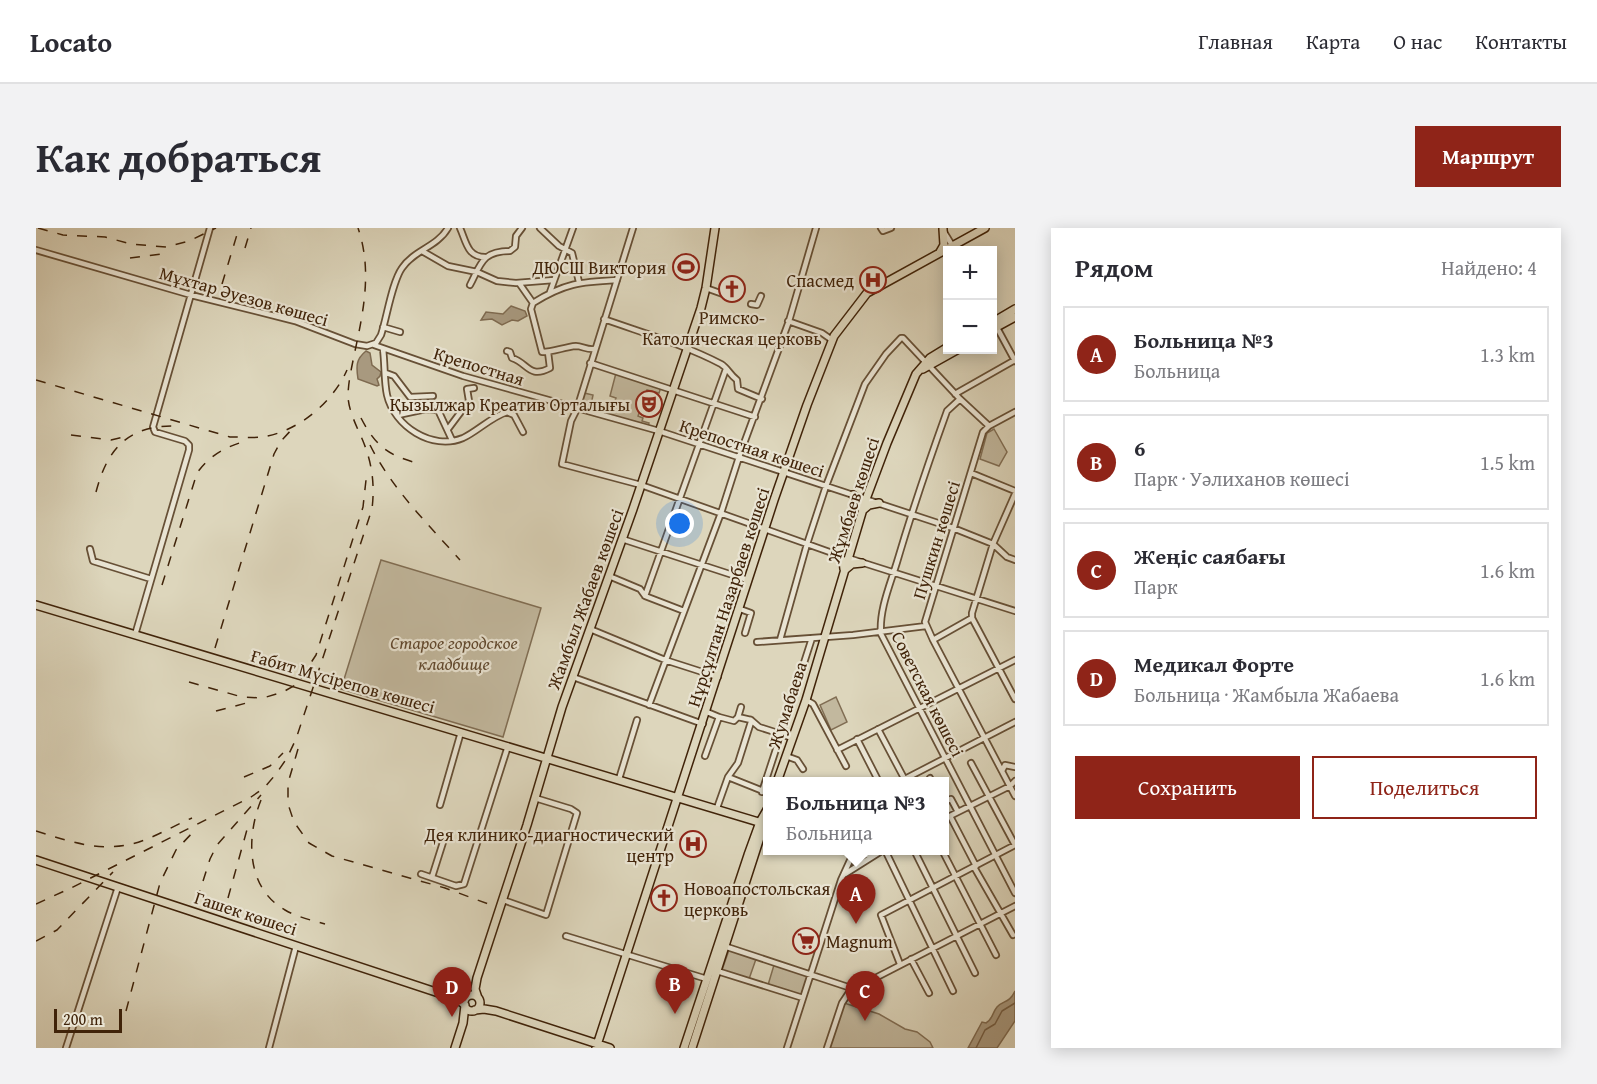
<!DOCTYPE html>
<html lang="ru">
<head>
<meta charset="utf-8">
<style>
	body { margin:0; font-family:"Gentium Book Plus",serif; background:#f2f2f3; color:#2b2b33 }
	.controls { position:absolute; right:18px; top:18px; display:grid; overflow:hidden; border-radius:0px; box-shadow:0 3px 15px #0003 }
	.controls button { width:54px; height:54px; display:grid; place-items:center; padding:0; border:0; border-bottom:2px solid #e1e1e2; background:#fff; color:#2b2b33; font:30px sans-serif }
	.scale { position:absolute; left:18px; bottom:15px; width:68px; box-sizing:border-box; padding-left:6px; border:3px solid #402309; border-top:0; font-size:16px; line-height:21px; white-space:nowrap; color:#402309; -webkit-text-stroke:4px #e9e4d3; paint-order:stroke }
	.you { position:absolute; left:644px; top:296px; width:21px; height:21px; margin:-15px; border:4px solid #fff; border-radius:50%; background:#1a73e8; box-shadow:0 0 0 9px #1a73e833 }
	.badge { display:grid; place-items:center; width:39px; height:39px; border-radius:50%; background:#8f2418; color:#fff; font-size:20px; font-weight:700 }
	.pin { position:absolute; translate:-50% -50px; filter:drop-shadow(0 2px 3px #0008) }
	.pin::after { content:''; position:absolute; top:32px; width:21px; height:18px; background:inherit; clip-path:polygon(0 0,100% 0,50% 100%) }
	.popup { position:absolute; left:727px; top:549px; width:186px; height:78px; box-sizing:border-box; display:grid; place-content:center; border-radius:0px; background:#fff; filter:drop-shadow(0 2px 4px #0005); font-size:20px; white-space:nowrap; color:#7c7c81 }
	.popup b { font-size:22px; color:#2b2b33 }
	.popup::after { content:''; position:absolute; left:50%; top:100%; margin-left:-12px; border:12px solid transparent; border-top-color:#fff }
	.list { margin:0; padding:0; list-style:none }
	h2 { display:flex; justify-content:space-between; align-items:center; height:78px; margin:0; padding:0 24px; font-size:26px }
	h2 small { font-size:20px; font-weight:400; color:#7c7c81 }
	.list li { display:grid; grid-template-columns:39px 1fr auto; gap:18px; align-items:center; box-sizing:border-box; height:96px; margin:0 12px 12px; padding:0 12px; border:2px solid #e1e1e2; border-radius:0px }
	.list b { display:block; font-size:22px; white-space:nowrap }
	.list p { margin:0; font-size:20px; white-space:nowrap; color:#7c7c81 }
	.list em { font-size:20px; font-style:normal; color:#7c7c81 }
	.actions { display:flex; gap:12px; padding:18px 24px }
	.actions a { flex:1; padding:14px 0; border:2px solid #8f2418; border-radius:0px; text-align:center; font-size:21px; color:#8f2418 }
	.actions .main { background:#8f2418; color:#fff }
	.map { position:relative; flex:none; width:979px; height:820px; overflow:hidden; border-radius:0px }
	header { display:flex; align-items:center; gap:36px; box-sizing:border-box; height:84px; padding:0 30px; background:#fff; border-bottom:2px solid #e1e1e2 }
	header strong { font-size:28px }
	nav { display:flex; gap:33px; margin-inline-start:auto; font-size:21px }
	.intro { display:flex; align-items:center; justify-content:space-between; box-sizing:border-box; height:144px; padding:0 36px }
	h1 { margin:0; font-size:42px }
	.button { padding:15px 27px; border-radius:0px; background:#8f2418; color:#fff; font-size:21px; font-weight:700 }
	main { display:flex; gap:36px; padding:0 36px }
	aside { flex:1; background:#fff; border-radius:0px; box-shadow:0 3px 15px #0003 }
	.map>svg:first-child { display:block }
</style>
</head>
<body>
<header>
<strong>Locato</strong>
<nav><a>Главная</a><a>Карта</a><a>О нас</a><a>Контакты</a></nav>
</header>
<div class="intro"><h1>Как добраться</h1><a class="button">Маршрут</a></div>
<main>
<div class="map">
<svg width="979" height="820" viewBox="0 0 979 820">
	<rect width="100%" height="100%" fill="#ddd6bc"/>
	<filter id="stains"><feTurbulence type="fractalNoise" baseFrequency=".00333" numOctaves="4"/><feColorMatrix values="0 0 0 0 .2 0 0 0 0 .09 0 0 0 0 .02 0 0 0 .5 -.17"/></filter>
	<radialGradient id="worn" r=".72"><stop offset=".6" stop-color="#630" stop-opacity="0"/><stop offset="1" stop-color="#630" stop-opacity=".3"/></radialGradient>
	<!-- green -->
	<path fill="#c2b89e" stroke="#816e54" stroke-width="1.5" d="M580,145L625,159L623,165L611,162L602,188L607,190L606,193L613,195L612,198L543,179L548,165L557,167L555,177L576,182L580,170L574,168Z
		M958,201L971,224L963,238L944,231L951,205Z
		M345,332L505,380L467,509L305,461Z
		M800,469L811,494L795,502L784,477Z
		M693,722L720,731L713,751L686,742Z
		M738,737L772,748L765,768L732,757Z
		M808,775L843,786L869,801L881,804L894,814L897,820H793Z"/>
	<!-- water -->
	<path fill="#a8997f" stroke="#7e6a50" stroke-width="1.5" d="M475,78L489,83L491,88L482,93L476,92L466,97L456,91L445,92L450,84L467,86Z
		M330,123L334,125L336,137L345,144L344,148L341,151L343,157L341,158L322,151C320,138 320,131 330,123Z
		M979,763V793L961,820H932L946,794L950,795C957,791 956,785 961,779C967,772 973,776 979,763Z"/>
	<g fill="none" stroke-linecap="round" stroke-linejoin="round">
		<!-- shore -->
		<path stroke="#745e44" stroke-width="1.5" d="M940,820L949,802L959,796L966,783L979,775"/>
		<defs>
			<path id="minor" d="M424,0C430,13 431,29 449,29
				M504,0L523,18L536,25L543,54
				M597,0L541,181L535,193L526,236L605,257L802,327
				M845,0L847,3L855,0
				M908,4L919,22
				M0,22L155,67L259,93L319,116L331,118L340,115L345,107C351,89 356,54 366,40C378,22 401,19 412,0
				M386,23L412,38L441,44L461,53L480,55L518,52
				M483,55L497,75
				M434,57C445,36 446,23 474,23L479,19L480,8L486,0
				M670,60L698,70
				M514,64L537,0
				M715,76L721,77L725,68
				M568,91C607,105 649,117 685,136C692,140 693,146 701,152L702,161L726,171
				M752,93L786,105L796,112
				M959,96L979,133
				M347,99L364,104
				M338,117L427,148L623,203L917,300L957,316L971,329L979,332
				M347,121C349,136 348,153 351,167C358,198 396,223 427,210C442,203 455,189 471,184L478,187L487,204
				M558,121C551,122 546,118 540,118C528,119 518,124 506,124L495,81L497,75C529,55 544,54 581,52
				M471,123L474,124L476,130C492,135 493,151 514,140L512,124
				M554,135L719,189
				M350,145L358,148L374,169L397,168
				M919,166L979,132
				M924,171L911,183C893,233 876,283 861,334C854,357 843,382 845,406L979,665
				M979,184L953,198L947,204L889,394L897,412L979,568
				M362,187L390,181L402,182L416,212
				M412,201L433,173L431,161L438,160
				M935,245L979,263
				M979,266L957,316L936,385V390L979,471
				M586,311L712,352
				M54,321L57,333L115,351
				M812,330L979,383
				M573,348L604,361L609,368L648,383
				M609,368L690,141
				M704,381L715,385L709,405
				M554,401L629,432L682,449
				M99,407L153,222V217L149,213L119,204L117,199L174,0
				M744,412L771,316L790,258L829,156L850,126L865,110H867L924,171L953,198
				M897,412L936,390
				M721,414L817,407L890,398
				M537,449L667,496
				M770,472L777,476L810,538
				M613,477L685,285L703,229L753,93L780,0
				M683,489L698,493L702,489L705,479
				M715,492L723,499L745,506L776,410
				M842,501L869,552
				M821,511L843,554
				M801,522L979,432
				M669,528L683,489L671,484
				M750,528L761,532L767,541
				M966,543L969,537L979,539
				M692,549L732,565
				M894,550L896,554
				M583,551L601,492
				M863,554L979,494
				M726,564L745,506L756,510
				M908,573L915,571L922,584
				M404,577L425,504
				M681,580L692,549L702,535L715,494V492L702,489
				M914,588L940,638
				M908,591L974,558L979,553
				M814,622L829,627L838,626
				M849,622L917,763
				M878,622L939,745
				M906,622L960,727
				M938,639L977,707
				M385,646L420,658L428,656L472,518
				M809,646L847,622
				M396,649L409,608
				M467,672L510,687L541,585L535,581L499,570
				M530,708L671,751
				M688,718L818,761
				M875,731L893,765
				M864,736L845,687L979,617L935,535
				M681,743L767,770
				M30,820L82,659
				M233,820L260,718
				M751,820L805,652L816,628L823,626
				M791,820L806,775L814,763L979,678"/>
			<path id="major" d="M904,24L908,17L907,1
				M957,94L979,81
				M957,101L979,89
				M887,141L921,122
				M817,267L824,274L826,282
				M827,282L833,277L843,275
				M800,326L807,333L808,341
				M810,341L816,336L826,335
				M0,377L729,596
				M741,554L770,472L830,271L851,215L880,146L894,130L912,119
				M0,632L421,771L429,777L427,795L419,820
				M428 775a8 8 0 1 1 16 0a8 8 0 1 1-16 0Z
				M442,770L439,761L441,750L491,597L526,479L597,281L665,80L670,60L679,0
				M439,782L448,781L460,783L574,820
				M560,820L738,272L771,177L798,108L831,65L949,0
				M648,820L712,627L724,594L732,580
				M656,820L730,591"/>
		</defs>
		<!-- minor casing -->
		<use href="#minor" stroke="#675036" stroke-width="8"/>
		<!-- major casing -->
		<use href="#major" stroke="#402309" stroke-width="10"/>
		<!-- minor -->
		<use href="#minor" stroke="#e9e4d3" stroke-width="4.5"/>
		<!-- major -->
		<use href="#major" stroke="#ddd6bc" stroke-width="7"/>
		<!-- rail -->
		<path stroke="#402309" stroke-width="1.5" stroke-dasharray="10 10" stroke-linecap="butt" d="M2,0L27,7L69,9L95,16L130,19L153,13L180,0
			M209,20L215,0
			M94,30L133,25
			M186,56L203,0
			M0,152L194,209C205,209 217,210 227,209C263,203 297,174 311,142
			M325,190C339,217 351,227 381,235
			M35,207L75,212L92,208
			M334,217C356,261 392,296 424,332
			M60,264C72,218 94,196 144,198
			M126,357L161,245C174,227 189,219 210,213
			M179,420L238,226L245,213L258,199
			M153,454L206,469L227,470L247,464L261,456L280,427L327,279L330,252
			M180,483L218,473
			M262,521L252,555V576L258,594L273,615L296,628L409,660L455,677
			M208,549L234,538L247,525
			M225,572C210,609 210,660 249,682C261,689 275,692 289,696
			M0,603C32,613 62,624 96,616C116,611 137,598 156,590
			M192,670L212,598
			M161,672L174,631L181,617L225,567
			M0,676L35,660L215,569L228,560L240,546L251,530L260,511L336,281C339,256 336,235 327,213C321,199 313,184 312,169C312,154 316,138 319,123C328,81 336,41 322,0
			M0,713L21,702L77,644
			M90,783L124,655L140,622L160,601"/>
	</g>
	<!-- icons -->
	<defs>
		<symbol id="stadium-ring" viewBox="-11 -11 22 22"><circle r="9.5" fill="#e9e4d3" stroke="#8f2418" stroke-width="1.5"/><path d="M0-5a6.5 5 0 1 0 0 10a6.5 5 0 1 0 0-10ZM-3.5-1.8h7v3.6h-7Z" fill="#8f2418"/></symbol>
		<symbol id="hospital-ring" viewBox="-11 -11 22 22"><circle r="9.5" fill="#e9e4d3" stroke="#8f2418" stroke-width="1.5"/><path d="M-5-5h3v3.5h4V-5h3V5h-3V1.5h-4V5h-3Z" fill="#8f2418"/></symbol>
		<symbol id="church-ring" viewBox="-11 -11 22 22"><circle r="9.5" fill="#e9e4d3" stroke="#8f2418" stroke-width="1.5"/><path d="M-1.2-6h2.4v3.5h3.3v2.4h-3.3V6h-2.4V-.1h-3.3v-2.4h3.3Z" fill="#8f2418"/></symbol>
		<symbol id="theatre-ring" viewBox="-11 -11 22 22"><circle r="9.5" fill="#e9e4d3" stroke="#8f2418" stroke-width="1.5"/><path d="M-5-5.5Q0-4 5-5.5V0Q5 5 0 6Q-5 5-5 0ZM-3.3-2.5H-1v1.5H-3.3ZM1-2.5H3.3v1.5H1ZM-2.8 1Q0 5.5 2.8 1Z" fill="#8f2418"/></symbol>
		<symbol id="supermarket-ring" viewBox="-11 -11 22 22"><circle r="9.5" fill="#e9e4d3" stroke="#8f2418" stroke-width="1.5"/><path d="M-6-5.5h2.5l.6 2H6L4.5 2H-2.5L-4.4-4H-6ZM-1.5 3.2a1.3 1.3 0 1 0 .1 0ZM3 3.2a1.3 1.3 0 1 0 .1 0Z" fill="#8f2418"/></symbol>
	</defs>
	<g fill-rule="evenodd">
		<use href="#stadium-ring" x="635" y="24" width="30" height="30"/>
		<use href="#hospital-ring" x="822" y="37" width="30" height="30"/>
		<use href="#church-ring" x="681" y="46" width="30" height="30"/>
		<use href="#theatre-ring" x="598" y="161" width="30" height="30"/>
		<use href="#hospital-ring" x="642" y="601" width="30" height="30"/>
		<use href="#church-ring" x="613" y="655" width="30" height="30"/>
		<use href="#supermarket-ring" x="755" y="698" width="30" height="30"/>
	</g>
	<g text-anchor="middle" dominant-baseline="central" stroke-width="4.5" stroke-linejoin="round" paint-order="stroke">
		<!-- poi labels -->
		<g font-size="18" fill="#402309" stroke="#e9e4d3" text-anchor="end">
			<text x="630" y="39">ДЮСШ Виктория</text>
			<text x="818" y="52">Спасмед</text>
			<text x="696" y="89" text-anchor="middle">Римско-<tspan x="696" dy="21">Католическая церковь</tspan></text>
			<text x="594" y="176">Қызылжар Креатив Орталығы</text>
			<text x="638" y="606">Дея клинико-диагностический<tspan x="638" dy="21">центр</tspan></text>
			<text x="648" y="660" text-anchor="start">Новоапостольская<tspan x="648" dy="21">церковь</tspan></text>
			<text x="790" y="713" text-anchor="start">Magnum</text>
		</g>
		<!-- street labels -->
		<g font-size="18" fill="#402309" stroke="#e9e4d3">
			<text transform="translate(208 68) rotate(16)">Мұхтар Әуезов көшесі</text>
			<text transform="translate(443 138) rotate(17)">Крепостная</text>
			<text transform="translate(716 220) rotate(18)">Крепостная көшесі</text>
			<text transform="translate(817 272) rotate(-72)">Жұмбаев көшесі</text>
			<text transform="translate(900 312) rotate(-73)">Пушкин көшесі</text>
			<text transform="translate(692 369) rotate(-72)">Нұрсұлтан Назарбаев көшесі</text>
			<text transform="translate(549 371) rotate(-70)">Жамбыл Жабаев көшесі</text>
			<text transform="translate(307 453) rotate(16)">Ғабит Мүсірепов көшесі</text>
			<text transform="translate(892 466) rotate(63)">Советская көшесі</text>
			<text transform="translate(751 477) rotate(-72)">Жумабаева</text>
			<text transform="translate(210 685) rotate(18)">Гашек көшесі</text>
		</g>
		<!-- park labels -->
		<g font-size="18" font-style="italic" fill="#60482e" stroke="#e9e4d3">
			<text x="418" y="414">Старое городское<tspan x="418" dy="21">кладбище</tspan></text>
		</g>
	</g>
	<rect width="100%" height="100%" filter="url(#stains)"/>
	<rect width="100%" height="100%" fill="url(#worn)"/>
</svg>
<div class="controls">
<button>+</button>
<button>−</button>
</div>
<div class="scale">200 m</div>
<div class="you"></div>
<div class="pin badge" style="left:820px;top:696px">A</div>
<div class="popup"><b>Больница №3</b>Больница</div>
<div class="pin badge" style="left:639px;top:786px">B</div>
<div class="pin badge" style="left:829px;top:793px">C</div>
<div class="pin badge" style="left:416px;top:789px">D</div>
</div>
<aside>
<h2>Рядом<small>Найдено: 4</small></h2>
<ul class="list">
<li><span class="badge">A</span><div><b>Больница №3</b><p>Больница</p></div><em>1.3 km</em></li>
<li><span class="badge">B</span><div><b>6</b><p>Парк · Уәлиханов көшесі</p></div><em>1.5 km</em></li>
<li><span class="badge">C</span><div><b>Жеңіс саябағы</b><p>Парк</p></div><em>1.6 km</em></li>
<li><span class="badge">D</span><div><b>Медикал Форте</b><p>Больница · Жамбыла Жабаева</p></div><em>1.6 km</em></li>
</ul>
<div class="actions"><a class="main">Сохранить</a><a>Поделиться</a></div>
</aside>
</main>
</body>
</html>
